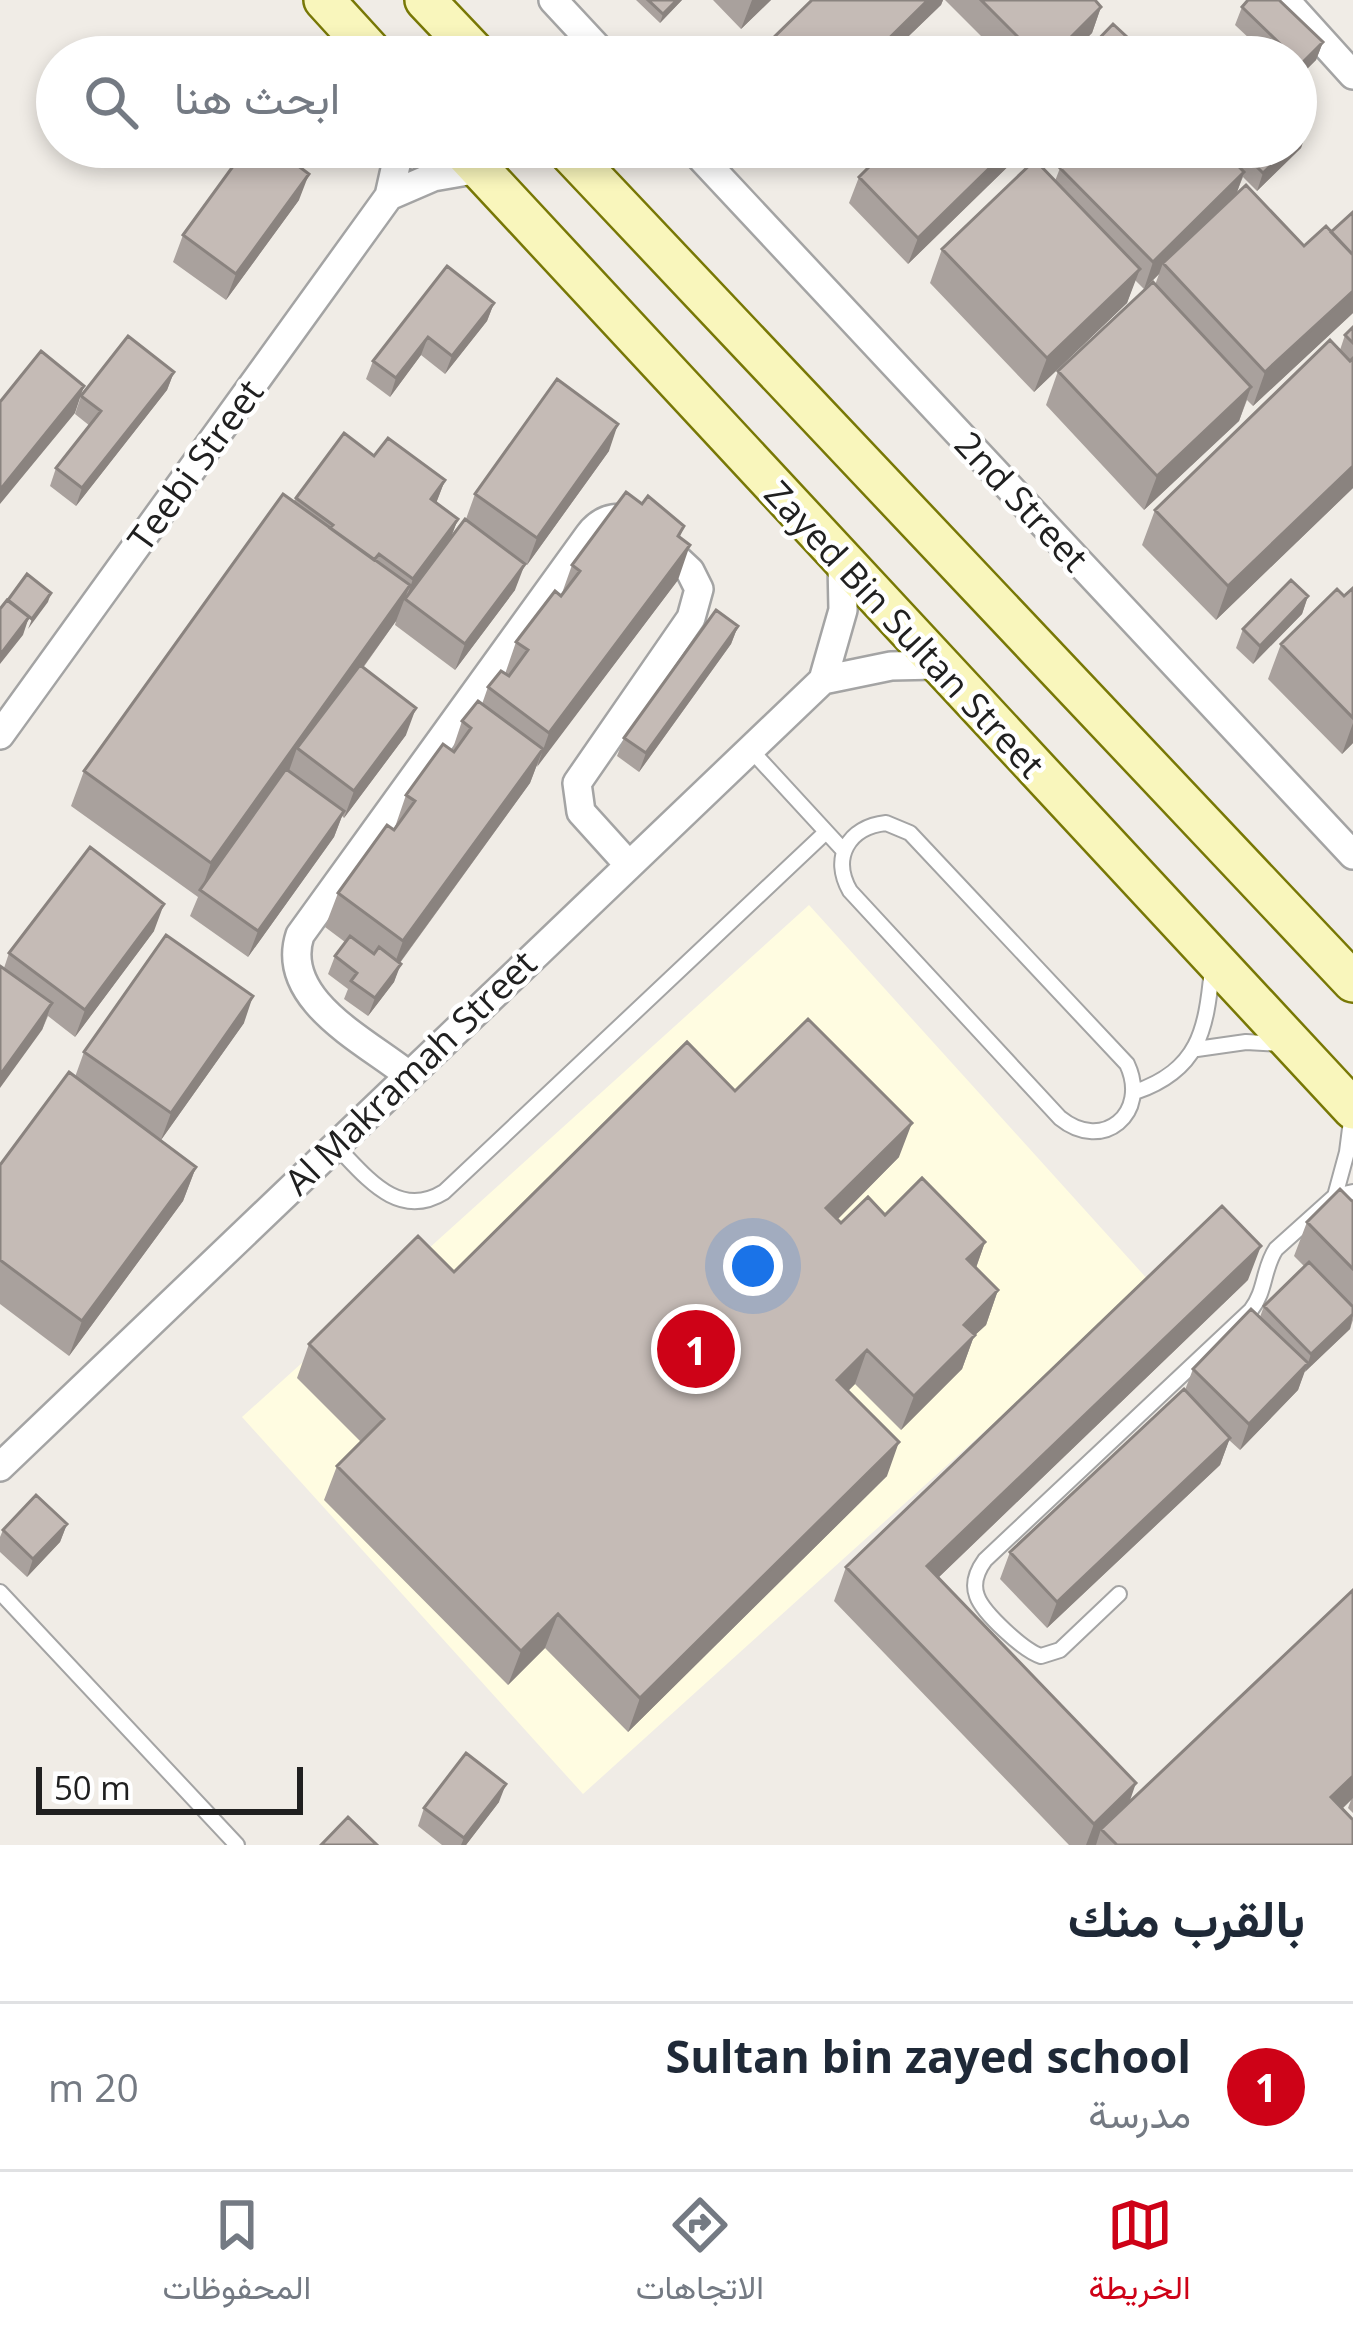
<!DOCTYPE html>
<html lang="ar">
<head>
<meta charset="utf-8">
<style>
	body { margin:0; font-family:"Open Sans",Vazirmatn,sans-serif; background:#f6f6f7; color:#1f2937; direction:rtl }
	.scale { position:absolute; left:36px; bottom:30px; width:267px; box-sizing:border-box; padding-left:12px; border:6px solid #202020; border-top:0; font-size:33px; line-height:42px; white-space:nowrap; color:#202020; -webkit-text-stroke:9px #fff; paint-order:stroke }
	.you { position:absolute; left:753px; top:1266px; width:42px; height:42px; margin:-30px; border:9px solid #fff; border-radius:50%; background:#1a73e8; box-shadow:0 0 0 18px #1a73e833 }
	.badge { display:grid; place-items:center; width:78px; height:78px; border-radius:50%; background:#ce0217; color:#fff; font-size:39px; font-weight:700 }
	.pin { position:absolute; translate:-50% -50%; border:6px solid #fff; box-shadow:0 3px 12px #0006 }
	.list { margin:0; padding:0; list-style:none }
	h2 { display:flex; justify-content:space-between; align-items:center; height:156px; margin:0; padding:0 48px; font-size:51px }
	h2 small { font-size:39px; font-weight:400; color:#747a83 }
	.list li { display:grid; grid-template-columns:78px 1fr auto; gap:36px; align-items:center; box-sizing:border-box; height:168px; padding:0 48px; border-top:3px solid #e0e1e3 }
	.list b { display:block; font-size:45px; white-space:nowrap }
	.list p { margin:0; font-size:39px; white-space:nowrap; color:#747a83 }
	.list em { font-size:39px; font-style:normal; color:#747a83 }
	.icon { flex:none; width:66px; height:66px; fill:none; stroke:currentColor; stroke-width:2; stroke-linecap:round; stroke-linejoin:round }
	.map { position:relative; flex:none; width:1353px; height:1845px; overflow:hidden; direction:ltr }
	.search { position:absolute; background:#fff; box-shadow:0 6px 18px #0003; left:36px; right:36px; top:36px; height:132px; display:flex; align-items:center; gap:30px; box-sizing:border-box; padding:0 42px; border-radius:66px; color:#747a83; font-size:45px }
	.sheet { height:324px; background:#fff }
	nav { display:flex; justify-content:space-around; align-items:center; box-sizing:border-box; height:168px; border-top:3px solid #e0e1e3; background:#fff; font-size:33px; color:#747a83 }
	nav a { display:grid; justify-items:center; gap:6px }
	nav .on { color:#ce0217 }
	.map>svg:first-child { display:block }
</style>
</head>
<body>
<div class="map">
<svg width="1353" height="1845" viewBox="0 0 1353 1845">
	<rect width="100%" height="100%" fill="#f0ece6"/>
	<!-- education -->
	<path fill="#fffce1" d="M809,905L1150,1282L583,1794L242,1417Z"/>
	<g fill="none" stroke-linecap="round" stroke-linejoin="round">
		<defs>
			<path id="service" d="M750,749L844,851
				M886,823L910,833L1127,1064C1150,1113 1103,1153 1060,1118L850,891C831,858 848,827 886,823Z
				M1197,1049L1246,1042L1282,1044
				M1135,1092C1199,1070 1206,1031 1212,969
				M334,1144C365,1175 397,1221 444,1192L826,832
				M1335,1196L1353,1192
				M0,1592L237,1845
				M1119,1594L1060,1650L1041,1656C1024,1651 983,1613 977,1596C972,1583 977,1571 985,1560L1251,1310C1266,1291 1263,1268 1276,1249L1335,1196L1347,1152L1352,1113"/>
			<path id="minor" d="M553,0L606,57
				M1285,0L1353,75
				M691,147L1353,855
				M389,196L433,177L479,169
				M823,680L891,666L937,665
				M0,735L389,196L400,147
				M407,1074C364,1040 279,999 300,935L589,535C602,517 623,513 642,526L690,571L699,589L691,618L577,783L581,812L628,864
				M0,1467L823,680L843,610L842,562"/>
			<path id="secondary" d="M324,0L376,57
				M425,0L479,57
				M459,147L1353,1109
				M564,147L1353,982"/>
		</defs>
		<!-- service casing -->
		<use href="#service" stroke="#a4a4a4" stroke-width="18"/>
		<!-- minor casing -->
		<use href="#minor" stroke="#a4a4a4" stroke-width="32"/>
		<!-- secondary casing -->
		<use href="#secondary" stroke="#787806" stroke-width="44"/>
		<!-- service -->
		<use href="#service" stroke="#fff" stroke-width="14"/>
		<!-- minor -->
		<use href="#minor" stroke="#fff" stroke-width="27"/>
		<!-- secondary -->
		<use href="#secondary" stroke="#f9f6bc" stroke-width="39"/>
	</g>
	<!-- wall -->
	<path fill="#a9a19d" d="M636,0H682L660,23Z
		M713,0H771L741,29Z
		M812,0H943L941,5L887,57H760L764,47Z
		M945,0H1095L1101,7L1092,33L1068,57H1002Z
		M1242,7L1323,42L1316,60L1296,80V57H1269L1235,25Z
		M1091,47L1140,57H1088Z
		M1307,130L1301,148L1257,191L1243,177L1236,194L1304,246L1331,232L1353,212V313L1253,406L1247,400L1239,421L1144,510L1046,405L1058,371L1155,285L1159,274L1144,289L1135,280L1127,303L1034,392L930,283L942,249L1055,181L1060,168L1240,167L1244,154Z
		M889,147H1028L908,264L849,203L859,177Z
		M299,200L226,300L173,262L183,235Z
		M494,303L487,321L445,374L421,355L390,397L366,379L373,361Z
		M1353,327V488L1216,620L1142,545L1155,510L1340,350L1345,335Z
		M174,372L167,390L76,506L50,486L56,468L90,426L75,414L81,396Z
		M609,451L527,565L508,551L515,590L455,670L395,625L396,621L363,668L406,735L344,818L342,816L334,837L248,957L190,916L198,897L71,806L84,771L296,498L374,456L445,480L436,503L458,519L451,536L466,519L475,494Z
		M642,504L684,526L680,537L678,580L536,767L530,783L400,963L394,982L368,1016L344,999L348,989L328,974L335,956L345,942L325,927L338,893L394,830L406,795L452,751L462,721L482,704L488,687L505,674L516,642L561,596L572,565Z
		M1353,588V743L1342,754L1268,679L1281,644Z
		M1308,596L1302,614L1253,664L1236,648L1243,629Z
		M738,626L731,644L639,772L617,756L624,738Z
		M154,931L75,1037L48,1016L42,1030L4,968L9,953Z
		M244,1023L161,1140L116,1108L196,1167L183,1201L69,1356L0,1304V1165L75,1077L84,1052Z
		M735,1091L899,1157L837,1220L841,1223L885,1215L985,1242L976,1268L998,1290L986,1325L974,1336L962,1369L901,1430L855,1384L848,1391L887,1476L628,1732L545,1648L508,1685L324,1500L337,1466L361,1442L297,1378L309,1344L454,1272Z
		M1353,1202V1320L1350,1329L1304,1372L1298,1390L1240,1450L1229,1440L1220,1465L1047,1628L1000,1579L1010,1552L1185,1390L1193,1369L1260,1317L1264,1306L1305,1267L1294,1256L1307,1222Z
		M1248,1280L938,1578L1129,1802L1353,1590V1813L1348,1808L1351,1800L1342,1809L1353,1845H1069L834,1601L846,1567Z
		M67,1524L60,1542L27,1577L0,1552V1537L3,1530Z
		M499,1802L466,1845H442L418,1826L424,1808Z"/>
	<!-- shaded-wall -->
	<path fill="#8a837f" d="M677,0H682L660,23L663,14Z
		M752,0H771L741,29Z
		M928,0H943L941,5L887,57H870Z
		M1101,7L1092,33L1068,57H1051Z
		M1323,42L1316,60L1296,80L1301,64Z
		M1307,130L1301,148L1257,191L1263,173L1290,147H1296V141Z
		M1011,147H1028L908,264L918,238Z
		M1244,172L1235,198L1163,263L1159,274L1144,289L1153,262Z
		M309,174L299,200L226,300L236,274Z
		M1140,269L1127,303L1034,392L1047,358Z
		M1353,291V313L1253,406L1265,372Z
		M494,303L487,321L445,374L452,356Z
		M428,337L421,355L390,397L396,378Z
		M174,372L167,390L76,506L82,488Z
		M84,386L75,413L0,504V490Z
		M1251,387L1239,421L1144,510L1157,476Z
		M618,424L609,451L527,565L537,538Z
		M1353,466V488L1216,620L1228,586Z
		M445,480L435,506L431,499Z
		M458,519L448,545L406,599L413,579Z
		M690,545L678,580L537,767L549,733Z
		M525,564L515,590L455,670L465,644Z
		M410,585L396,621L302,752L297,748L289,771L201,891L211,863Z
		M51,593L48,602L28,629L32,619Z
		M1308,596L1302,614L1253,664L1260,646Z
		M29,617L23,635L0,664V655Z
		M738,626L731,644L639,772L646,753Z
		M416,708L406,735L344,818L354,791Z
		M1353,723V743L1342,754Z
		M543,749L530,783L390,976L403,941Z
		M344,811L334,837L248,957L258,931Z
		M164,904L154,931L75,1037L85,1010Z
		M401,964L394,982L368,1016L375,998Z
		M253,996L244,1023L161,1140L171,1113Z
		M52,1003L42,1030L0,1088V1075Z
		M912,1123L899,1157L814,1243L826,1208Z
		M196,1167L183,1201L69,1356L82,1321Z
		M985,1242L973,1276L967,1259Z
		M1261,1246L1248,1280L915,1600L927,1566Z
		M998,1290L986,1325L974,1336L962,1369L901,1430L914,1396L964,1325Z
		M1353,1314L1350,1329L1305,1372L1311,1354Z
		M867,1350L855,1384L825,1414L837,1380Z
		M1308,1363L1298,1390L1240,1450L1249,1424Z
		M1230,1438L1220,1465L1047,1628L1057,1602Z
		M899,1442L887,1476L628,1732L640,1698Z
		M67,1524L60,1542L27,1577L33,1559Z
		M558,1614L545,1648L508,1685L521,1651Z
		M1353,1776V1798L1319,1831L1331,1797Z
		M1136,1783L1124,1818L1101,1829L1096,1845H1086L1094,1824Z
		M506,1784L499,1802L466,1845H461L464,1838Z"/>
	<!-- building -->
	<path fill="#c5bbb6" stroke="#8a837f" stroke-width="3" d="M648,0H677L663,14Z
		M812,0H928L870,57H774L764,47Z
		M981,0H1095L1101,7L1051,57H1038Z
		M1248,0H1279L1323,42L1301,64L1242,7Z
		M1113,24L1142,51L1137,57H1101L1091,47Z
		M1296,118L1307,130L1296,141Z
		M247,147H273L309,174L236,274L183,235Z
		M889,147H1011L918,238L859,177Z
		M1081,147H1220L1244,172L1153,262L1060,168Z
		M1252,147H1290L1263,173L1244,154Z
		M1035,160L1140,269L1047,358L942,249Z
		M1246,185L1304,246L1326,226L1353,255V291L1265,372L1163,263Z
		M1353,212V255L1331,232Z
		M447,266L494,303L452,356L428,337L396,378L373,361Z
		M1153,282L1251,387L1157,476L1058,371Z
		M1353,327V343L1345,335Z
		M128,336L174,372L82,488L56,468L101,411L81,396Z
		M1330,340L1350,361L1353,358V466L1228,586L1155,510Z
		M41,351L84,386L0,490V402Z
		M557,379L618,424L537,538L475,494Z
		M344,433L374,456L388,438L445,480L431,499L458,519L413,579L379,554L374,560L330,528L333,525L296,498Z
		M626,492L642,504L648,496L684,526L678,536L690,545L549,733L488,687L501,671L509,676L528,650L516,642L555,591L561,596L580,571L572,565Z
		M283,494L410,585L211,863L84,771Z
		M465,519L525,564L465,644L405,599Z
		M27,574L51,593L32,619L8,600Z
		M1291,580L1308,596L1260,646L1243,629Z
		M1353,588V718L1281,644L1337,589L1344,596Z
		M7,600L29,617L0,655V609Z
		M716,610L738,626L646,753L624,738Z
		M360,665L416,708L354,791L297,748Z
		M478,701L543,749L403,941L338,893L387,825L394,830L415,801L406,795L443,744L454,752L471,728L462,721Z
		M286,769L344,811L258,931L200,890Z
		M90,847L164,904L85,1010L9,953Z
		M166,935L253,996L171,1113L84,1052Z
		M350,936L374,954L379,947L401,964L375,998L351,981L357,973L335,956Z
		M0,966L52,1003L0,1075Z
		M808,1019L912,1123L826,1208L841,1223L868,1197L885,1215L922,1178L985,1242L967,1259L998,1290L964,1325L975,1335L914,1396L867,1350L837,1380L899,1442L640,1698L558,1614L521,1651L337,1466L384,1419L309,1344L418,1236L454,1272L687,1042L735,1091Z
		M69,1072L196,1167L82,1321L0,1260V1165Z
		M1340,1189L1353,1202V1269L1307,1222Z
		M1222,1206L1261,1246L927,1566L1136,1783L1094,1824L846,1567Z
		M1309,1262L1353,1307V1314L1311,1354L1264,1306Z
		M1251,1309L1308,1363L1249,1424L1193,1369Z
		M1184,1389L1230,1438L1057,1602L1010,1552Z
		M36,1495L67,1524L33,1559L3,1530Z
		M1353,1590V1776L1331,1797L1353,1820V1845H1117L1101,1829Z
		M466,1753L506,1784L464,1838L424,1808Z
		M348,1817L377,1845H321Z"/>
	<g text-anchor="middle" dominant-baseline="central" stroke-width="9" stroke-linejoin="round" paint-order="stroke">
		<!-- street labels -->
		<g font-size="36" fill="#202020" stroke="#fff">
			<text transform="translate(195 465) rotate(-54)">Teebi Street</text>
			<text transform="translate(1022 501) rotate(47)">2nd Street</text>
			<text transform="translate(905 629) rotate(47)">Zayed Bin Sultan Street</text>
			<text transform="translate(410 1072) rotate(-44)">Al Makramah Street</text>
		</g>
	</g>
</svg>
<div class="scale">50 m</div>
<div class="you"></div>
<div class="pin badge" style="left:696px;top:1349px">1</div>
<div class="search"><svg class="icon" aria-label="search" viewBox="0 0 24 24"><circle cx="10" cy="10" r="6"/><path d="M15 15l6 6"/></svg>ابحث هنا</div>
</div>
<section class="sheet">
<h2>بالقرب منك<small></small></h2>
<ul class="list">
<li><span class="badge">1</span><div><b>Sultan bin zayed school</b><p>مدرسة</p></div><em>20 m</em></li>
</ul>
</section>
<nav>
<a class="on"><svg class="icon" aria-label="map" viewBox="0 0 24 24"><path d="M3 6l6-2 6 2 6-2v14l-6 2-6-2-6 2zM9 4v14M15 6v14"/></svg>الخريطة</a>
<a><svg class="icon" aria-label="directions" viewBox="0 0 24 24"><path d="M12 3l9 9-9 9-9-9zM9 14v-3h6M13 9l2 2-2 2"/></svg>الاتجاهات</a>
<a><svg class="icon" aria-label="saved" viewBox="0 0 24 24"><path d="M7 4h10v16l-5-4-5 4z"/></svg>المحفوظات</a>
</nav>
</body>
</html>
